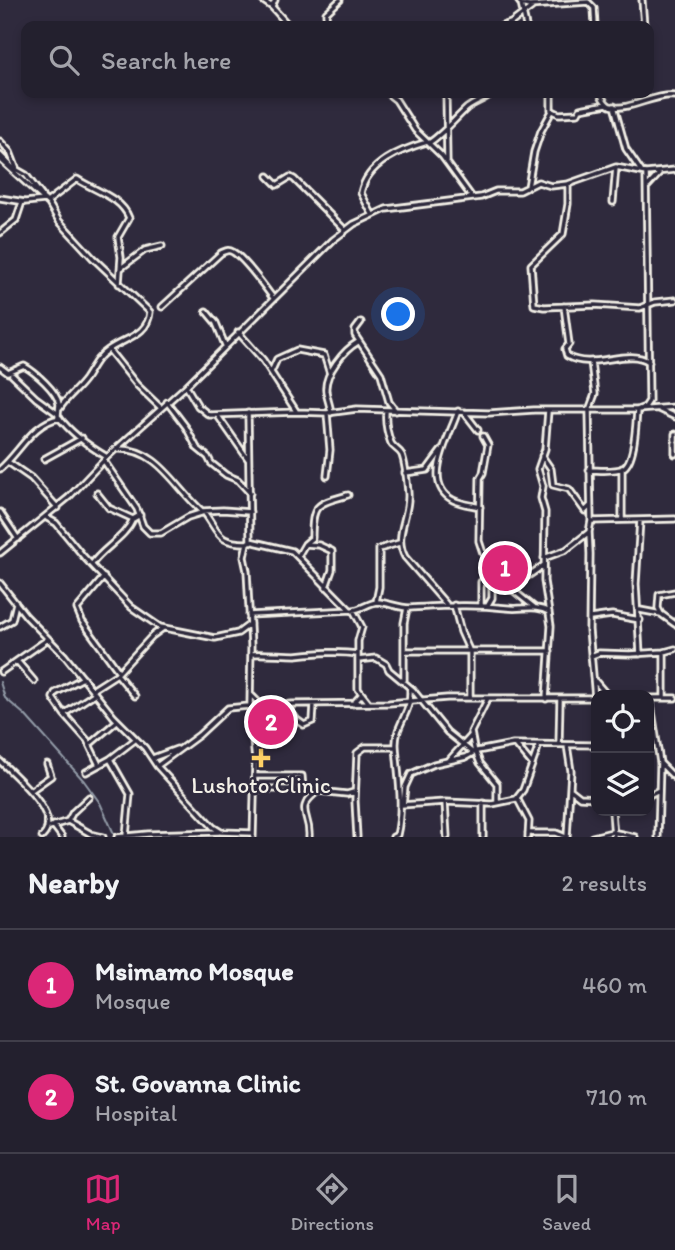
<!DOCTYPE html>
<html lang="en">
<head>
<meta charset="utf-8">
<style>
	body { margin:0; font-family:Itim,sans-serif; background:#2b2836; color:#f1f3f6 }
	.controls { position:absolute; right:21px; bottom:21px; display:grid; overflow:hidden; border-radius:14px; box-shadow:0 4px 10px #0003 }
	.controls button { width:63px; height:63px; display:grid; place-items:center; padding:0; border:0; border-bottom:2px solid #403e4a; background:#23202e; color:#f1f3f6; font:35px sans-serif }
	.you { position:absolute; left:399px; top:315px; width:24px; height:24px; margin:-18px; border:5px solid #fff; border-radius:50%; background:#1a73e8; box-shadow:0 0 0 10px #1a73e833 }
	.badge { display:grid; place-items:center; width:46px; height:46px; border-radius:50%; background:#db2777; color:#fff; font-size:23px; font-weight:700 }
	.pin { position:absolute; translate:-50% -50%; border:4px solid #fff; box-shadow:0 2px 7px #0006 }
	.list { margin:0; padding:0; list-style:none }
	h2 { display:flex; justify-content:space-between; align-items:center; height:91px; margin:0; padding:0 28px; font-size:30px }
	h2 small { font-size:23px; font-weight:400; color:#a3a3aa }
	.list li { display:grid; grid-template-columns:46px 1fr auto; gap:21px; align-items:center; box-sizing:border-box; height:112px; padding:0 28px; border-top:2px solid #403e4a }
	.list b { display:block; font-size:26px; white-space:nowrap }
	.list p { margin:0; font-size:23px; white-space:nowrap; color:#a3a3aa }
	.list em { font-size:23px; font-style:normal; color:#a3a3aa }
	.icon { flex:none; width:38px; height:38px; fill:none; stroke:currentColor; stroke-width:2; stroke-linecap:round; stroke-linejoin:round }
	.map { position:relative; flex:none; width:675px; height:837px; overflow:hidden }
	.search { position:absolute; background:#23202e; box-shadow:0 4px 10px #0003; left:21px; right:21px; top:21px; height:77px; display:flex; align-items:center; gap:18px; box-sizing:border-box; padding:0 24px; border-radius:14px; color:#a3a3aa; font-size:26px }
	.sheet { height:315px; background:#23202e }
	nav { display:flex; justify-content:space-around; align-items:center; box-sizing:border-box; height:98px; border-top:2px solid #403e4a; background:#23202e; font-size:19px; color:#a3a3aa }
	nav a { display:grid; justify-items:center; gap:4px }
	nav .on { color:#db2777 }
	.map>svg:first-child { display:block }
</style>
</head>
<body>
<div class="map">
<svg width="675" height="837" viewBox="0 0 675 837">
	<rect width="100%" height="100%" fill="#2f2a3d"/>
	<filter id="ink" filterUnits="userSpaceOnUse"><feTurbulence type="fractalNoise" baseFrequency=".0143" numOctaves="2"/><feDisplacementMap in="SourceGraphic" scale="14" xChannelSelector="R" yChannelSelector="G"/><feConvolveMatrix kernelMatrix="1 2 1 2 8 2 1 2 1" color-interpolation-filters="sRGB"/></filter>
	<g filter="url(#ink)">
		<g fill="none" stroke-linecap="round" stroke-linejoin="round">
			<!-- stream -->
			<path stroke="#939ca8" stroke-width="2" d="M0,682L5,698L25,715L84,781L100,803L115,836"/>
			<defs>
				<path id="street" d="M262,0L272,7
					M275,0L272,7L289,26
					M518,0L521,4L529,6L588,2L594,8L595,26
					M642,0L644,26
					M521,4L526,26
					M327,26L326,13L340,0
					M502,26L511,23L532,7
					M387,93L396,100L415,130L442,156L471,196
					M446,93L447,161
					M551,93V110L559,114L578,113L580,109L607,104
					M600,93C602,97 605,104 610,106C629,112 654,93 675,96
					M614,106L626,149L641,171
					M0,141L10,152L17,170
					M429,143C444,133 454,120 467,108C475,102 484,100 492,93
					M0,155L12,167L26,175L42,196
					M0,159L49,204L59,221L93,258L150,312C148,336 124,338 108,350C96,358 93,367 85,379C78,389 67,397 60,408
					M675,170L646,173L616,167L568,184L551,186L538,182L520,191H496L481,197L386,209L354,224L333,240L186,386L198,406L209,415L297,412L327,413L357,409L489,413L534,410H637L675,407
					M268,176L277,185L290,177L294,179L345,230
					M568,184V204L563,234L531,265L534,305L544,307L595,305L640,308L655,302L675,300
					M648,186L659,174
					M528,187L534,152L541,131L552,111
					M0,198L25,202L45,200
					M47,202L77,179C95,191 121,197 129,218L118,237L121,257L119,284
					M613,202L616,167
					M372,214L361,193C367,163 400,150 427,142
					M0,233L16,220L22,202
					M121,268L145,250L162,246
					M564,306L569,344L565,349L567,356C592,371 628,347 649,362
					M162,307L221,253C226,251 228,249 233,252C244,258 265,287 273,298
					M206,311L216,323L225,345
					M361,322L355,330V335L381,374L389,402L396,411
					M238,332L263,360L296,411
					M109,350L137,385L161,408
					M591,362L595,394L589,410L591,521L589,532L590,554L589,630L595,698
					M0,367L8,373L24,366C35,372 57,391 59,404C59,406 58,414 58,416C70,432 90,447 107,457
					M271,372L277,359L297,350L324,355L330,374
					M12,375L36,398L58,414
					M167,402L186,427L197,448L208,457L211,463L226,475L238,480L250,493
					M658,409L675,417
					M386,411C385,422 387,433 391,443C393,448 399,449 402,455C406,466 407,481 408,493C410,516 393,535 405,557L446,604
					M458,411C451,434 420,483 453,500C461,504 472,505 480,507
					M464,412L478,430
					M248,413L250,541L247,543L244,557L247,571L251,646L250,706L255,761L253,837
					M327,413L330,450L327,476
					M331,413C330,405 327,398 326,391C324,374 344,350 358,342
					M218,416L248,459
					M675,434V440
					M483,436L488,445L483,473L480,478L479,541L484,556L486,572L493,581L514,591L534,607
					M675,443V454
					M118,449C158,448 175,487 202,511L223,510L250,512
					M542,456L551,469L553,485L569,489L585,511L590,506
					M44,459L82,438
					M104,461L137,509L143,526L150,533H161L188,517L204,512C220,534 217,543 247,543
					M8,462L31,478L58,508
					M622,468V519
					M0,469C19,453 33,422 60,418
					M589,470C599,470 614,472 623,468C635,462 636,423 637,410L645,407L649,401L646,173
					M405,473L427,470L441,451
					M97,493L109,508L133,519L140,515
					M0,512L18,539
					M47,518L56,523L84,557L131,607L160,627L215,638L238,633L250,624
					M640,520L636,584L640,654
					M591,521L675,519
					M250,541L292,551L350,610
					M305,544L319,545L332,551V570L326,587
					M0,553L69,497L107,457L186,386
					M298,556L305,544L312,538C312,504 316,504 348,495
					M544,558L566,550L589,532
					M92,564C104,547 125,538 133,519
					M104,577L77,609L82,621L119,672
					M490,578L528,576L544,565
					M0,583L26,616L65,656L114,717L145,748L157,766L213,827L221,832L253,833
					M376,602L379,587V549L399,543
					M454,605L461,632L470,652V698
					M481,605V582H492
					M488,605L492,598V583
					M353,610L362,627L358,641V689L369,703
					M640,610L661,614L675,624
					M661,614L658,608L659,595L675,592
					M249,615L353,610C362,609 370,602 378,602C389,603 399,608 410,608C445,606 472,604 507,608C522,610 536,604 549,612
					M590,618L612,615L640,620
					M0,627L12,620L16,603
					M404,651H550
					M664,652V698
					M251,654C266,653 281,655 296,655C317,653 336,651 358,654
					M591,656L599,653L630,654L664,652L675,649
					M358,660L376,658L386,664L389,670L413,690L447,732L472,752L513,744L596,745
					M17,661L34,681
					M1,672L48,639
					M117,674L135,696
					M83,678L55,693L53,698L64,714L87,740L99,765
					M404,680V623L407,608
					M595,681L607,695
					M92,690L117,674L152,636L163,628
					M251,695L261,705L271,706L292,704L389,703L447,698H596
					M649,698H675
					M650,698L660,763L658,837
					M546,699L551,626L544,581L545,512L541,498L543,486L538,469L545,449L548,411
					M353,704L362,694
					M287,706L297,720L304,725L313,721L314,704
					M64,714L94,694
					M252,716L264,706
					M90,744L117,721
					M559,745L560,699
					M517,746L532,764
					M475,753L471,732L488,698
					M476,753L480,763L497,784V803
					M153,758L177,749
					M450,759L471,736
					M0,761C15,776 64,816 42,837
					M660,763L675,778
					M157,766L199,735L228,708L249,706
					M86,772L110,759
					M255,776H302L303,789
					M256,789H299L347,794L354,792
					M571,790L580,797L596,798
					M30,791L51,776L47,764
					M649,795L659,790
					M517,798L529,821L528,837
					M445,802L447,837
					M401,805L445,802L492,804L516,799L523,790L539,745
					M403,805L405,787L411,774L434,764L466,757L473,753
					M612,811L614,837
					M68,821L91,834L103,837
					M53,825L62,837
					M49,827L68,821L73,812L89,797
					M528,833H556L566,837
					M126,836L130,794L110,759L136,739
					M117,837L148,834L219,832
					M309,837C311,814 293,810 318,791
					M357,837L355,801L357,753L365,747H396
					M393,837L397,835C404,806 398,776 396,746C395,729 405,719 409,704C410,699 410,693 410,688
					M483,837V803
					M567,837L571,771L567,745
					M592,837L612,832L635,837"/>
			</defs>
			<!-- street casing -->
			<use href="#street" stroke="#f4f1e8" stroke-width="9"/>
			<!-- street -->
			<use href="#street" stroke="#2f2a3d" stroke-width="3.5"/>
		</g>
	</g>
	<!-- markers -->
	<path fill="#ffd166" stroke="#2f2a3d" stroke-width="2.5" d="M257.5 747.5h7v7h7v7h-7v7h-7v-7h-7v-7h7z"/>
	<g text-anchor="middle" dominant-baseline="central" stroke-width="5" stroke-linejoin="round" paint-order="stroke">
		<!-- poi labels -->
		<g font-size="23" fill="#f4f1e8" stroke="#2f2a3d">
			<text x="261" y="785">Lushoto Clinic</text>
		</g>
	</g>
</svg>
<div class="controls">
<button><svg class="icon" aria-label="locate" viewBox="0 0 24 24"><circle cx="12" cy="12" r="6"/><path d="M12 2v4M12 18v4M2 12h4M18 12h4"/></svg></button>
<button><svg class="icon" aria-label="layers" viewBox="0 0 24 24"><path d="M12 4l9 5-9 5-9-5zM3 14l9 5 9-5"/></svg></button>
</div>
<div class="you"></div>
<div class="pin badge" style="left:505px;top:568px">1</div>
<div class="pin badge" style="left:271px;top:722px">2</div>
<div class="search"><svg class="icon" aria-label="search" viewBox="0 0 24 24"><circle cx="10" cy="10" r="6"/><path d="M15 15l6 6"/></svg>Search here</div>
</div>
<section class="sheet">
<h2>Nearby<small>2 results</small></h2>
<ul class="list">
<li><span class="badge">1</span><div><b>Msimamo Mosque</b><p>Mosque</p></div><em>460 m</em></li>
<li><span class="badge">2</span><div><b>St. Govanna Clinic</b><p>Hospital</p></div><em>710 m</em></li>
</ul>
</section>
<nav>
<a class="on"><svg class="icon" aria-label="map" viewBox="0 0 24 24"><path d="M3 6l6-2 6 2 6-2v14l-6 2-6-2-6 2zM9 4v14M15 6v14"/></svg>Map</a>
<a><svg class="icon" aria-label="directions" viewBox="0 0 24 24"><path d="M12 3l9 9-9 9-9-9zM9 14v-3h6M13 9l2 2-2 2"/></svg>Directions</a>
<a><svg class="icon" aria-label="saved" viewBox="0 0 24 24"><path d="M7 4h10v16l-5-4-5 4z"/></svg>Saved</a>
</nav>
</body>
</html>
